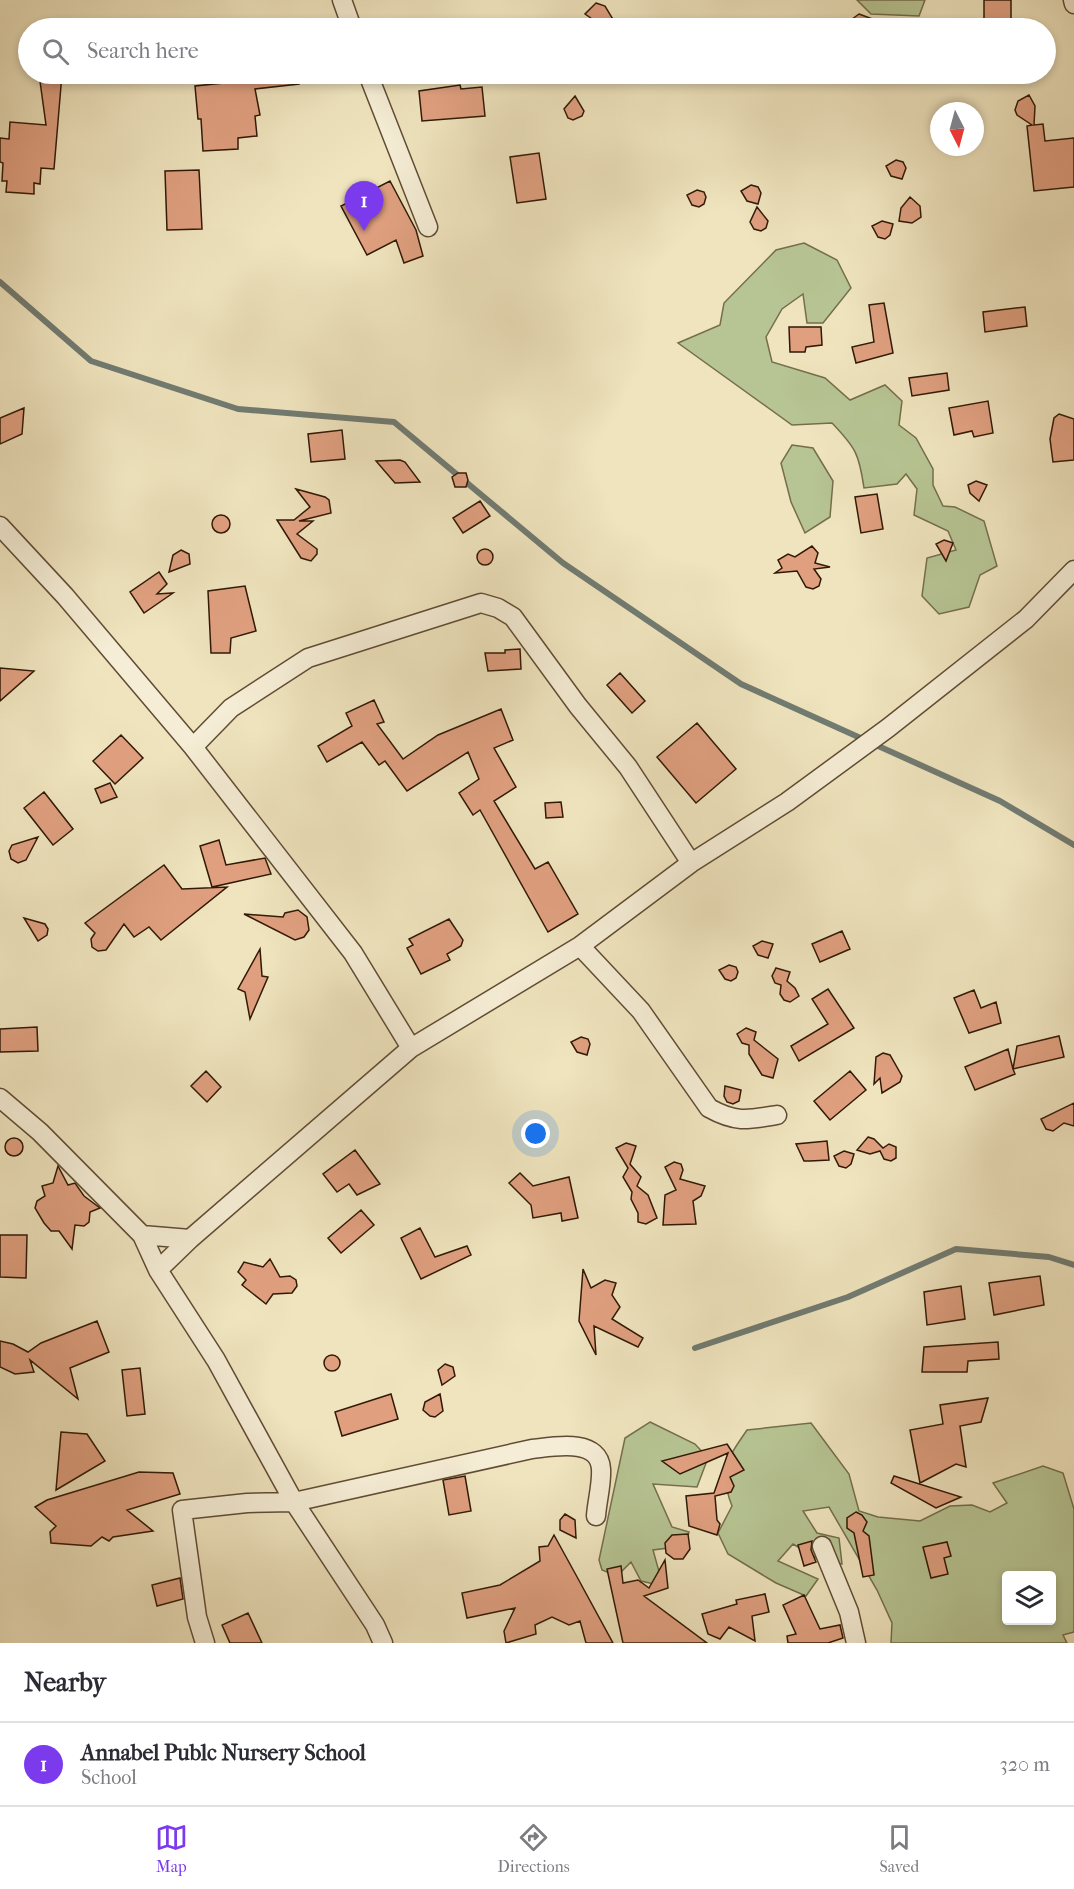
<!DOCTYPE html>
<html lang="en">
<head>
<meta charset="utf-8">
<style>
	body { margin:0; font-family:"IM FELL French Canon",serif; background:#f7f7f7; color:#2b2b33 }
	.controls { position:absolute; right:18px; bottom:18px; display:grid; overflow:hidden; border-radius:6px; box-shadow:0 3px 9px #0003 }
	.controls button { width:54px; height:54px; display:grid; place-items:center; padding:0; border:0; border-bottom:2px solid #e1e1e2; background:#fff; color:#2b2b33; font:30px sans-serif }
	.compass { position:absolute; left:930px; top:102px; width:54px; height:54px; border-radius:50%; background:#fff; box-shadow:0 3px 9px #0003; rotate:174deg }
	.you { position:absolute; left:536px; top:1134px; width:21px; height:21px; margin:-15px; border:4px solid #fff; border-radius:50%; background:#1a73e8; box-shadow:0 0 0 9px #1a73e833 }
	.badge { display:grid; place-items:center; width:39px; height:39px; border-radius:50%; background:#7c3aed; color:#fff; font-size:20px; font-weight:700 }
	.pin { position:absolute; translate:-50% -50px; filter:drop-shadow(0 2px 3px #0008) }
	.pin::after { content:''; position:absolute; top:32px; width:21px; height:18px; background:inherit; clip-path:polygon(0 0,100% 0,50% 100%) }
	.list { margin:0; padding:0; list-style:none }
	h2 { display:flex; justify-content:space-between; align-items:center; height:78px; margin:0; padding:0 24px; font-size:26px }
	h2 small { font-size:20px; font-weight:400; color:#7c7c81 }
	.list li { display:grid; grid-template-columns:39px 1fr auto; gap:18px; align-items:center; box-sizing:border-box; height:84px; padding:0 24px; border-top:2px solid #e1e1e2 }
	.list b { display:block; font-size:22px; white-space:nowrap }
	.list p { margin:0; font-size:20px; white-space:nowrap; color:#7c7c81 }
	.list em { font-size:20px; font-style:normal; color:#7c7c81 }
	.icon { flex:none; width:33px; height:33px; fill:none; stroke:currentColor; stroke-width:2; stroke-linecap:round; stroke-linejoin:round }
	.map { position:relative; flex:none; width:1074px; height:1643px; overflow:hidden }
	.search { position:absolute; background:#fff; box-shadow:0 3px 9px #0003; left:18px; right:18px; top:18px; height:66px; display:flex; align-items:center; gap:15px; box-sizing:border-box; padding:0 21px; border-radius:33px; color:#7c7c81; font-size:22px }
	.sheet { height:162px; background:#fff }
	nav { display:flex; justify-content:space-around; align-items:center; box-sizing:border-box; height:84px; border-top:2px solid #e1e1e2; background:#fff; font-size:16px; color:#7c7c81 }
	nav a { display:grid; justify-items:center; gap:3px }
	nav .on { color:#7c3aed }
	.map>svg:first-child { display:block }
</style>
</head>
<body>
<div class="map">
<svg width="1074" height="1643" viewBox="0 0 1074 1643">
	<rect width="100%" height="100%" fill="#efe4be"/>
	<filter id="stains"><feTurbulence type="fractalNoise" baseFrequency=".00333" numOctaves="4"/><feColorMatrix values="0 0 0 0 .2 0 0 0 0 .09 0 0 0 0 .02 0 0 0 .5 -.17"/></filter>
	<radialGradient id="worn" r=".72"><stop offset=".6" stop-color="#630" stop-opacity="0"/><stop offset="1" stop-color="#630" stop-opacity=".3"/></radialGradient>
	<!-- green -->
	<path fill="#b7c493" stroke="#746e4c" stroke-width="1.5" fill-rule="evenodd" d="M857,0H925L919,16L871,14Z
		M804,243L837,260L851,288L823,323H807L803,294L782,309L766,337L772,362L825,378L850,400L885,385L902,401L899,425L916,438L933,469V485L943,506L955,507L984,521L997,566L980,575L969,607L939,614L922,596L927,558L956,550L948,531L914,515L917,489L906,474L897,484L864,488C859,454 856,448 832,423L792,425L678,343L720,325L724,303L776,250Z
		M792,445L813,448L833,481L830,517L805,533L791,502L781,463Z
		M650,1422L695,1444L708,1458L697,1487L653,1484L672,1527L689,1532L685,1546L653,1550L663,1586L641,1581L631,1562L617,1576L602,1570L599,1560L625,1438Z
		M811,1423L849,1474L859,1511L878,1517L920,1521L950,1506L972,1505L990,1512L1007,1503L993,1483L1043,1466L1063,1473L1074,1509V1632L1063,1635L1067,1643H891L892,1623L877,1590L829,1507L803,1511L817,1533L839,1538L842,1564L823,1562L793,1544L778,1561L818,1579L806,1596L776,1583L728,1554L718,1533L732,1506C718,1470 727,1459 747,1430ZM1006,1576H1052V1620H1006Z"/>
	<g fill="none" stroke-linecap="round" stroke-linejoin="round">
		<!-- stream -->
		<path stroke="#717b71" stroke-width="6" d="M0,282L91,361L238,409L394,422L563,563L741,684L1000,801L1074,845
			M695,1348L848,1297L956,1249L1049,1257L1074,1265"/>
	</g>
	<!-- building -->
	<path fill="#e0a080" stroke="#311906" stroke-width="1.5" d="M984,0H1011V26H984Z
		M596,3L605,6L614,21H595L585,14Z
		M859,14L894,27L893,28H840Z
		M39,74H62L54,169L41,168L40,184L34,183V194L6,192L7,181H2L3,163L0,162V138L9,139L10,122L46,125Z
		M243,74H298L299,84L255,89L260,115L255,116L257,136L238,138V149L203,151L201,119H198L195,86L243,81Z
		M460,85L461,89L482,87L485,116L422,121L419,91Z
		M1029,95L1035,106L1034,125L1043,124L1045,141L1074,138V187L1034,191L1027,126L1032,125L1017,115L1015,110L1018,101Z
		M575,96L584,111L582,116L573,120L568,118L564,109Z
		M539,153L546,199L517,203L510,157Z
		M896,160L903,162L906,168L902,179L891,176L886,166Z
		M199,170L202,229L167,230L165,171Z
		M390,181L416,230L423,256L404,263L396,240L367,255L341,206Z
		M751,185L758,187L761,193L758,204L747,201L741,191Z
		M697,190L704,192L706,197L704,204L699,207L692,205L687,195Z
		M910,197L920,206L921,217L912,223L899,221L901,208Z
		M757,207L768,221L766,228L761,231L754,229L750,222Z
		M882,221L893,224L890,235L885,239L878,237L872,226Z
		M884,303L893,353L856,363L852,347L874,342L869,305Z
		M1025,307L1027,326L985,332L983,312Z
		M789,327H821L822,345L806,347L805,352H790Z
		M947,373L949,390L912,396L909,378Z
		M988,401L993,433L974,437L972,431L954,435L949,408Z
		M24,408L22,434L0,444V418Z
		M1059,414L1074,419V460L1053,462L1050,439L1054,418Z
		M342,430L345,459L311,462L308,434Z
		M400,460L405,462L420,482L395,483L376,461Z
		M458,473H466L468,480L466,487H455L452,477Z
		M976,481L987,485L979,501L970,493L968,485Z
		M296,489L325,497L329,500L331,513L299,521H313L297,534L317,549V554L311,561L301,558L277,520H294L310,507Z
		M877,494L883,529L861,533L855,497Z
		M480,501L490,516L463,533L453,518Z
		M212 524a9 9 0 1 1 18 0a9 9 0 1 1-18 0Z
		M944,540L953,543L946,561L936,544Z
		M812,546L818,553L815,563L830,567L814,569L821,579L819,586L813,589L806,587L797,571L775,573L782,568L778,560L788,554L795,557Z
		M477 557a8 8 0 1 1 16 0a8 8 0 1 1-16 0Z
		M181,550L189,554L190,564L169,572L173,555Z
		M159,572L167,584L157,594L173,593L144,613L130,592Z
		M245,586L256,631L231,638L230,653H211L208,591Z
		M520,649L521,669L488,671L485,653H505V650Z
		M0,668L34,671L0,701Z
		M620,673L645,701L632,713L607,685Z
		M374,700L384,722L377,724L403,759L438,735L501,709L513,740L494,748L516,787L494,801L535,869L548,862L578,914L548,932L480,810L473,815L459,793L479,779L468,752L407,791L385,761L379,765L362,742L327,762L318,746L352,726L346,713Z
		M697,723L736,769L696,803L657,757Z
		M121,735L143,758L115,784L93,761Z
		M110,783L117,797L101,803L95,789Z
		M44,792L73,829L53,845L24,808Z
		M561,802L563,817L546,818L545,803Z
		M38,837L26,860L18,863L11,859L9,851L12,845Z
		M219,840L226,865L265,858L271,874L212,887L200,846Z
		M164,865L182,889L227,887L161,940L149,927L134,937L124,924L106,950L98,951L92,947L91,939L95,933L85,923Z
		M298,910L307,917L309,930L304,937L295,940L244,914L283,917L285,913Z
		M24,918L45,924L48,929L47,935L38,941Z
		M449,919L463,940L461,946L447,954L450,960L421,974L407,948L413,945L409,939Z
		M842,931L850,949L820,962L812,944Z
		M762,941L773,944L768,958L758,955L753,946Z
		M260,949L262,976L268,977L250,1019L245,992L238,989Z
		M729,965L736,967L738,972L736,978L731,981L725,979L719,970Z
		M776,968L790,972L787,981L795,988L799,996L790,1002L784,1000L780,994L781,985L775,983L772,976Z
		M828,989L854,1028L799,1061L791,1046L828,1024L812,999Z
		M974,990L981,1008L996,1002L1001,1023L969,1033L954,998Z
		M37,1027L38,1051L0,1052V1029Z
		M746,1028L756,1032L754,1040L778,1059L773,1078L762,1075L749,1054V1045L742,1043L737,1034Z
		M1059,1036L1064,1057L1013,1069L1015,1074L975,1090L965,1067L1008,1049L1013,1069L1017,1046Z
		M581,1037L588,1039L590,1044L587,1055L577,1052L571,1042Z
		M883,1053L890,1055L902,1076L900,1082L882,1093L880,1078L874,1084L876,1057Z
		M206,1071L221,1087L207,1102L191,1086Z
		M850,1071L866,1090L830,1120L814,1101Z
		M725,1086L741,1090L739,1101L733,1104L727,1102L724,1096Z
		M1074,1103V1126L1064,1123L1053,1131L1046,1129L1041,1119Z
		M868,1137L874,1139L883,1148L889,1144L896,1147V1158L891,1161L884,1159L880,1151L870,1154L857,1150Z
		M5 1147a9 9 0 1 1 18 0a9 9 0 1 1-18 0Z
		M827,1141L829,1160L810,1161H804L796,1144Z
		M626,1143L636,1146L630,1164L641,1177L637,1186L648,1195L657,1218L646,1224L638,1222V1213L631,1199L632,1192L623,1177L628,1168L616,1148Z
		M355,1150L380,1184L357,1195L349,1184L337,1192L323,1174Z
		M844,1151L854,1154L851,1164L846,1168L839,1166L834,1156Z
		M674,1162L681,1164L683,1170L680,1179L705,1186L701,1196L693,1201L696,1224L663,1225L665,1195L676,1190L665,1167Z
		M58,1166L68,1185L75,1183L84,1196L100,1208L90,1212L89,1222L84,1226L75,1225L72,1249L59,1231H51L44,1223L35,1208L37,1201L45,1196L42,1186L53,1183Z
		M520,1173L533,1186L569,1177L578,1218L562,1221L561,1213L533,1218L531,1205L509,1183Z
		M361,1210L374,1225L341,1253L328,1238Z
		M420,1228L435,1257L467,1246L471,1255L421,1279L401,1238Z
		M0,1235H27L26,1278L0,1277Z
		M270,1259L280,1277L290,1276L296,1280L297,1286L292,1293L273,1294L266,1304L242,1285L246,1280L238,1272L244,1262L263,1267Z
		M583,1269L591,1288L605,1280L616,1283L612,1295L620,1307L612,1319L643,1338L638,1347L594,1326L596,1355L579,1321Z
		M1040,1276L1044,1305L994,1315L989,1283Z
		M961,1286L965,1319L927,1325L924,1292Z
		M97,1321L109,1352L70,1368L78,1399L30,1360L34,1372L15,1374L0,1367V1341L13,1344L28,1352L41,1343Z
		M998,1342L999,1359L968,1361L967,1372H922L924,1347Z
		M324 1363a8 8 0 1 1 16 0a8 8 0 1 1-16 0Z
		M445,1364L453,1367L455,1376L442,1385L438,1370Z
		M140,1368L145,1414L127,1416L122,1370Z
		M391,1394L398,1419L342,1436L335,1412Z
		M440,1394L443,1411L435,1417L430,1416L423,1410L425,1402Z
		M988,1398L981,1422L960,1426L966,1467L956,1464L920,1483L910,1430L943,1424L940,1405Z
		M61,1432L87,1434L105,1461L56,1490Z
		M727,1444L744,1470L730,1477L734,1486L731,1492L715,1496L717,1520L720,1524L717,1535L689,1526L686,1496L714,1493L728,1453L680,1474L662,1461Z
		M139,1472L173,1473L180,1494L127,1510L153,1531L113,1537L109,1541L102,1537L91,1546L51,1543L50,1532L56,1526L35,1507L47,1500Z
		M465,1476L471,1511L449,1515L443,1480Z
		M894,1476L961,1497L936,1508L891,1483Z
		M856,1512L862,1515L867,1522L863,1531L869,1536L874,1575L863,1577L854,1533L847,1528V1518Z
		M565,1514L575,1520L576,1538L560,1530V1520Z
		M688,1534L690,1549L683,1559H674L666,1553L665,1543L672,1535Z
		M554,1535L576,1575L613,1643H586L580,1621L569,1625L552,1617L535,1625L536,1634L506,1643L504,1631L515,1608L467,1618L462,1593L500,1585L540,1561L539,1547L548,1546Z
		M812,1541L811,1550L816,1562L804,1566L798,1545Z
		M947,1542L951,1556L944,1558L948,1574L931,1578L923,1547Z
		M665,1560L668,1588L644,1596L707,1643H623L607,1569L621,1566L623,1583L638,1580L649,1588Z
		M180,1578L183,1599L157,1606L152,1585Z
		M765,1594L769,1612L752,1616L755,1641L729,1627L720,1639L708,1634L702,1614L737,1604L736,1600Z
		M804,1595L820,1629L840,1625L843,1638L828,1643H788L787,1636L796,1634L783,1605Z
		M248,1613L262,1643H230L222,1625Z"/>
	<g fill="none" stroke-linecap="round" stroke-linejoin="round">
		<defs>
			<path id="minor" d="M342,0L352,28
				M1073,0L1074,4
				M368,74L428,227
				M0,526L65,596L193,747L353,953L411,1048
				M193,747L231,708L308,658L481,603L498,608L513,617L578,706L628,767L691,863
				M580,946L641,1011L709,1108C736,1123 748,1120 777,1115
				M0,1098L40,1132L142,1235L158,1270L216,1360L294,1502L375,1625L383,1643
				M142,1235L190,1239L411,1048L580,946L691,863L787,802L888,728L1026,619L1074,570
				M158,1270L190,1239
				M822,1546L849,1612L856,1643
				M205,1643L197,1617L182,1510L247,1503L294,1502L532,1449C552,1447 599,1437 601,1469C602,1484 597,1501 596,1516"/>
		</defs>
		<!-- minor casing -->
		<use href="#minor" stroke="#604c34" stroke-width="21"/>
		<!-- minor -->
		<use href="#minor" stroke="#f5edd5" stroke-width="18"/>
	</g>
	<rect width="100%" height="100%" filter="url(#stains)"/>
	<rect width="100%" height="100%" fill="url(#worn)"/>
</svg>
<div class="controls">
<button><svg class="icon" aria-label="layers" viewBox="0 0 24 24"><path d="M12 4l9 5-9 5-9-5zM3 14l9 5 9-5"/></svg></button>
</div>
<svg class="compass" viewBox="-18 -18 36 36"><path d="M0-13l5 13h-10z" fill="#e53935"/><path d="M0 13l5-13h-10z" fill="#7c7c81"/></svg>
<div class="you"></div>
<div class="pin badge" style="left:364px;top:231px">1</div>
<div class="search"><svg class="icon" aria-label="search" viewBox="0 0 24 24"><circle cx="10" cy="10" r="6"/><path d="M15 15l6 6"/></svg>Search here</div>
</div>
<section class="sheet">
<h2>Nearby<small></small></h2>
<ul class="list">
<li><span class="badge">1</span><div><b>Annabel Publc Nursery School</b><p>School</p></div><em>320 m</em></li>
</ul>
</section>
<nav>
<a class="on"><svg class="icon" aria-label="map" viewBox="0 0 24 24"><path d="M3 6l6-2 6 2 6-2v14l-6 2-6-2-6 2zM9 4v14M15 6v14"/></svg>Map</a>
<a><svg class="icon" aria-label="directions" viewBox="0 0 24 24"><path d="M12 3l9 9-9 9-9-9zM9 14v-3h6M13 9l2 2-2 2"/></svg>Directions</a>
<a><svg class="icon" aria-label="saved" viewBox="0 0 24 24"><path d="M7 4h10v16l-5-4-5 4z"/></svg>Saved</a>
</nav>
</body>
</html>
